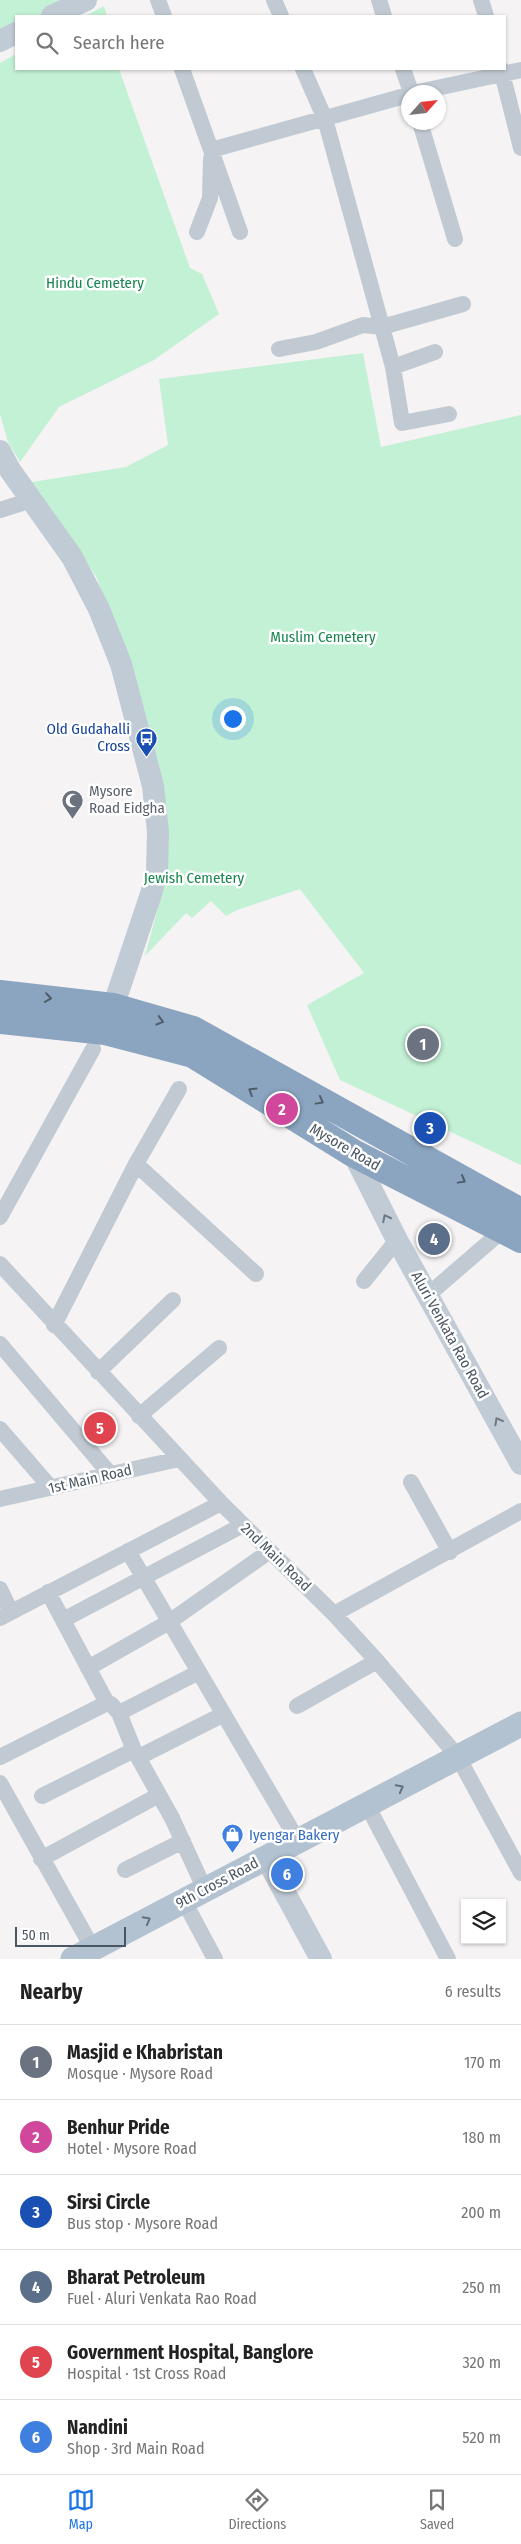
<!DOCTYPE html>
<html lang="en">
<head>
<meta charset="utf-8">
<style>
	body { margin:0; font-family:"Fira Sans Condensed",sans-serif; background:#f6f6f6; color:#222 }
	.controls { position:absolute; right:15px; bottom:15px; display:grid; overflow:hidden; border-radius:0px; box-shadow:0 1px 4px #0004 }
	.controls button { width:45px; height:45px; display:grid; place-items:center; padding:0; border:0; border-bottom:1px solid #e0e0e0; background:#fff; color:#222; font:25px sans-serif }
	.compass { position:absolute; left:401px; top:85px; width:45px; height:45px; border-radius:50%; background:#fff; box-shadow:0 1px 4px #0004; rotate:63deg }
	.scale { position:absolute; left:15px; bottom:12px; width:111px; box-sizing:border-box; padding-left:5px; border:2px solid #4a5661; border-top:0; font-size:14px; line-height:18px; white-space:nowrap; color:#4a5661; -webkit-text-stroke:4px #fff; paint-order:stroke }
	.you { position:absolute; left:232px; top:718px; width:18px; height:18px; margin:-12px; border:4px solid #fff; border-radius:50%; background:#1a73e8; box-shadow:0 0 0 8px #1a73e833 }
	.badge { display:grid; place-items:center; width:32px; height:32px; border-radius:50%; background:#1a73e8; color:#fff; font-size:16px; font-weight:700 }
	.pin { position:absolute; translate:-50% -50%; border:2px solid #fff; box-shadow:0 1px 5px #0006 }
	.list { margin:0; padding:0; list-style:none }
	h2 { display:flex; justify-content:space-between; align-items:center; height:65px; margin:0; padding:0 20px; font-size:21px }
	h2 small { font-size:16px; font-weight:400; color:#767676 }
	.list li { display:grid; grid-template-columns:32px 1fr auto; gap:15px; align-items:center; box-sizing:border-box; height:75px; padding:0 20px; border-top:1px solid #e0e0e0 }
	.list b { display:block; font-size:19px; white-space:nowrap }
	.list p { margin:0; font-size:16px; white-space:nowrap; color:#767676 }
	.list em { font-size:16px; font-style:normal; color:#767676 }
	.icon { flex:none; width:28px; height:28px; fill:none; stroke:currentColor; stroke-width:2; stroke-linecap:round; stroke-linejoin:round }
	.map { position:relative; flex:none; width:521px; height:1959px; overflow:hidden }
	.search { position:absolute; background:#fff; box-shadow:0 1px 4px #0004; left:15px; right:15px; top:15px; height:55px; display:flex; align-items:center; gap:12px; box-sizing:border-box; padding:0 18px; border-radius:0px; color:#767676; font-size:19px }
	.sheet { height:515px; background:#fff }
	nav { display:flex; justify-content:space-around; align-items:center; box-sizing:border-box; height:70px; border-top:1px solid #e0e0e0; background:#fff; font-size:14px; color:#767676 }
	nav a { display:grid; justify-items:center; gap:2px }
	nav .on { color:#1a73e8 }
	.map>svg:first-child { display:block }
</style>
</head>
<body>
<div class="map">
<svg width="521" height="1959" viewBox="0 0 521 1959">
	<rect width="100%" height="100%" fill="#f5f3f3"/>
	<!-- green -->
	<path fill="#c3f1d5" d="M0,0H78L43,16H16V28L0,36Z
		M104,6L107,16H85Z
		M16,54V69H119L190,268L202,274L219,314L154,360L59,407L20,462L8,442L0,414V63Z
		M363,353L381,447L521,415V1165L340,1080L307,1005L364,973L300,889L237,910L226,916L211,901L192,918L186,913L145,956L166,878L155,761L97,578L32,482L126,467L168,445L159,379Z"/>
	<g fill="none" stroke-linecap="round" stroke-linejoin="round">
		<!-- street -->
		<path stroke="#c1cad2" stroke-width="16" d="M158,0L164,16
			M274,0L281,16
			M379,0L384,16
			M481,0L486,16
			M182,69L211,150L408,95
			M303,69L325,119L393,367L402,423L449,414
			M403,69L411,92
			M501,69L521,148
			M418,92L521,70
			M420,122L455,239
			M211,150L240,232
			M197,232L210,198L211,159
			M279,349L316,342L363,325L382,327L463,304
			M393,367L435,352
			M0,510L32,500
			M136,1164L256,1274
			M0,1217L93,1049
			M0,1264L221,1503L334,1614L377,1661L458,1757L521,1873
			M364,1281L397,1240
			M428,1295L502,1231
			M54,1325L136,1164L179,1089
			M0,1344L110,1474
			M98,1372L173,1300
			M139,1416L219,1348
			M0,1429L51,1488
			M411,1482L450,1552
			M0,1499L179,1459
			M128,1551L298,1841
			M0,1589L11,1612
			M48,1592L107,1703L111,1704L119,1713L134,1750L172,1818L205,1890
			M334,1614L521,1511
			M0,1618L221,1503
			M63,1620L243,1525
			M88,1668L169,1622L270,1551
			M297,1706L377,1661
			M119,1713L199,1672
			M0,1757L107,1703
			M139,1757L224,1714
			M0,1783L93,1949
			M42,1796L134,1750
			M367,1805L448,1959
			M41,1859L159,1795
			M125,1870L183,1841
			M184,1901L215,1959"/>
		<!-- secondary -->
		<path stroke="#c1cbd6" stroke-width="22" d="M52,16L86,0
			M0,41L16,33
			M0,451L10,470L72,557L99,609L121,664L153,786L158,832L157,871L151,894L108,1022
			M353,1153L397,1240L521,1464
			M266,1858L321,1959"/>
		<!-- primary -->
		<path stroke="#b3c2d1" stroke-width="25" d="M73,1959L521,1724"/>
		<!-- highway -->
		<path stroke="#8ba5c1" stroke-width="28" d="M0,994L113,1007L193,1030L521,1212
			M0,1020L105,1031L193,1054L353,1153L521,1239"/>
	</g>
	<!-- one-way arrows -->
	<defs><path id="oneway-chevron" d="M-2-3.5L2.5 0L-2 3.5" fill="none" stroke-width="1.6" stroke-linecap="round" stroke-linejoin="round" transform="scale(1.25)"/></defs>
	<g stroke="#505e6b">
		<use href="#oneway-chevron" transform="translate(48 998) rotate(8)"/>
		<use href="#oneway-chevron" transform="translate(160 1021) rotate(16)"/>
		<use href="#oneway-chevron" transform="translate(252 1091) rotate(-148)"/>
		<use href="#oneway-chevron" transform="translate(320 1101) rotate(29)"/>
		<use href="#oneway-chevron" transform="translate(462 1180) rotate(29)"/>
	</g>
	<g stroke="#6e7984">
		<use href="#oneway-chevron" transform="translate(386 1218) rotate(-117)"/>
		<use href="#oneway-chevron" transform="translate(498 1421) rotate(-119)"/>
	</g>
	<g stroke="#64717d">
		<use href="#oneway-chevron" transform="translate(400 1788) rotate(-28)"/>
		<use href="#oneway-chevron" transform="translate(147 1920) rotate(-28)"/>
	</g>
	<!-- icons -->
	<defs>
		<symbol id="bus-pin" viewBox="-11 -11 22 30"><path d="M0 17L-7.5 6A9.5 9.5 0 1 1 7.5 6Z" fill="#1a4fb4" stroke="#fff"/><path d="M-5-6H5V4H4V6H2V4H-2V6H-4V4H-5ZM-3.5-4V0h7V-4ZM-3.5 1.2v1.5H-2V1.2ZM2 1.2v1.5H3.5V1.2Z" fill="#fff"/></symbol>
		<symbol id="mosque-pin" viewBox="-11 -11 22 30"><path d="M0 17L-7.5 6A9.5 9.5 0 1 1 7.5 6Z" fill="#6b7280" stroke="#fff"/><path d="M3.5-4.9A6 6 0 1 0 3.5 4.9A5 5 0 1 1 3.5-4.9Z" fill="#fff"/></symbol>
		<symbol id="shop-pin" viewBox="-11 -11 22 30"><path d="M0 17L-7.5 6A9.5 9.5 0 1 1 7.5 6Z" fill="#3f7fe0" stroke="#fff"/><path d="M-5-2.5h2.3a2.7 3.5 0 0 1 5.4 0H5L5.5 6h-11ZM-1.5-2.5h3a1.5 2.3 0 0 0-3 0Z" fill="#fff"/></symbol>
	</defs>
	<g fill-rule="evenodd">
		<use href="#bus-pin" x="134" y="726" width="25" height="34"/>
		<use href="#mosque-pin" x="60" y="788" width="25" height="34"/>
		<use href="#shop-pin" x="220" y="1822" width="25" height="34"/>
	</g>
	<g text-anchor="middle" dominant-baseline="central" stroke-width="5" stroke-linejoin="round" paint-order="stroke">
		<!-- park labels -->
		<g font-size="15" fill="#17864f" stroke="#fff">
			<text x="95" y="283">Hindu Cemetery</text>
			<text x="323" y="637">Muslim Cemetery</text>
			<text x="194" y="878">Jewish Cemetery</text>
		</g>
		<!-- transit labels -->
		<g font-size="15" fill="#164399" stroke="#fff" text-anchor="end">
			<text x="130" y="729">Old Gudahalli<tspan x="130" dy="17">Cross</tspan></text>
		</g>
		<!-- worship labels -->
		<g font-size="15" fill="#5b616d" stroke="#fff" text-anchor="start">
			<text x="89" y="791">Mysore<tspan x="89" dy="17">Road Eidgha</tspan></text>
		</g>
		<!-- street labels -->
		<g font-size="15" fill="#4a5661" stroke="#fff">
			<text transform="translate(345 1147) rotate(30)">Mysore Road</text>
			<text transform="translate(450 1335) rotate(61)">Aluri Venkata Rao Road</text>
			<text transform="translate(90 1479) rotate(-13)">1st Main Road</text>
			<text transform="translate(276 1557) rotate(44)">2nd Main Road</text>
			<text transform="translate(217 1883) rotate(-28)">9th Cross Road</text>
		</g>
		<!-- shop labels -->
		<g font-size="15" fill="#366cbe" stroke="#fff" text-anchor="start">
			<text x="249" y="1835">Iyengar Bakery</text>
		</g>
	</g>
</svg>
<div class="controls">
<button><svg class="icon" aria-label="layers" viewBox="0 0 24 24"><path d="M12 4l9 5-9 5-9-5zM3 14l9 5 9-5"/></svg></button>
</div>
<svg class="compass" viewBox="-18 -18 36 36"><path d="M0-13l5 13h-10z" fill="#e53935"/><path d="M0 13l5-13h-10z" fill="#767676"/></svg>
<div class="scale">50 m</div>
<div class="you"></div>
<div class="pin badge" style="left:423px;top:1044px;background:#6b7280">1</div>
<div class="pin badge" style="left:282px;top:1109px;background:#d1479c">2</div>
<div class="pin badge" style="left:430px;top:1128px;background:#1a4fb4">3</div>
<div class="pin badge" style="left:434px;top:1239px;background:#5c6f8a">4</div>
<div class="pin badge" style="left:100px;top:1428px;background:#e0444e">5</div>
<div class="pin badge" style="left:287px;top:1874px;background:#3f7fe0">6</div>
<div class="search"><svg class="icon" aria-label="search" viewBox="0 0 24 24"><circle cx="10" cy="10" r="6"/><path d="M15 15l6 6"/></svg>Search here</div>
</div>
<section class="sheet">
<h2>Nearby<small>6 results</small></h2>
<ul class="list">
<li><span class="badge" style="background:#6b7280">1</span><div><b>Masjid e Khabristan</b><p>Mosque · Mysore Road</p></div><em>170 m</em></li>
<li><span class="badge" style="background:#d1479c">2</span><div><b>Benhur Pride</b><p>Hotel · Mysore Road</p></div><em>180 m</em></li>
<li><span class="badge" style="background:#1a4fb4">3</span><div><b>Sirsi Circle</b><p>Bus stop · Mysore Road</p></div><em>200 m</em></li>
<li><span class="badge" style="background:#5c6f8a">4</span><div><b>Bharat Petroleum</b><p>Fuel · Aluri Venkata Rao Road</p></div><em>250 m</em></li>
<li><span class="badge" style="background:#e0444e">5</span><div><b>Government Hospital, Banglore</b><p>Hospital · 1st Cross Road</p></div><em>320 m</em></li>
<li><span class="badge" style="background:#3f7fe0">6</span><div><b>Nandini</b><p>Shop · 3rd Main Road</p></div><em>520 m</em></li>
</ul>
</section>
<nav>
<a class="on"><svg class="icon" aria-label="map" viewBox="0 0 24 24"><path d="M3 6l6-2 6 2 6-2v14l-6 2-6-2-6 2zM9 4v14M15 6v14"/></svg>Map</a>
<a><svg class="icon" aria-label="directions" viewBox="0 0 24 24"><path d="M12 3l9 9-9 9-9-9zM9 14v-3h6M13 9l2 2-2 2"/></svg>Directions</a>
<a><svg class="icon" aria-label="saved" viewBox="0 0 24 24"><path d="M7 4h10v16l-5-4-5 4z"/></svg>Saved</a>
</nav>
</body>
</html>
